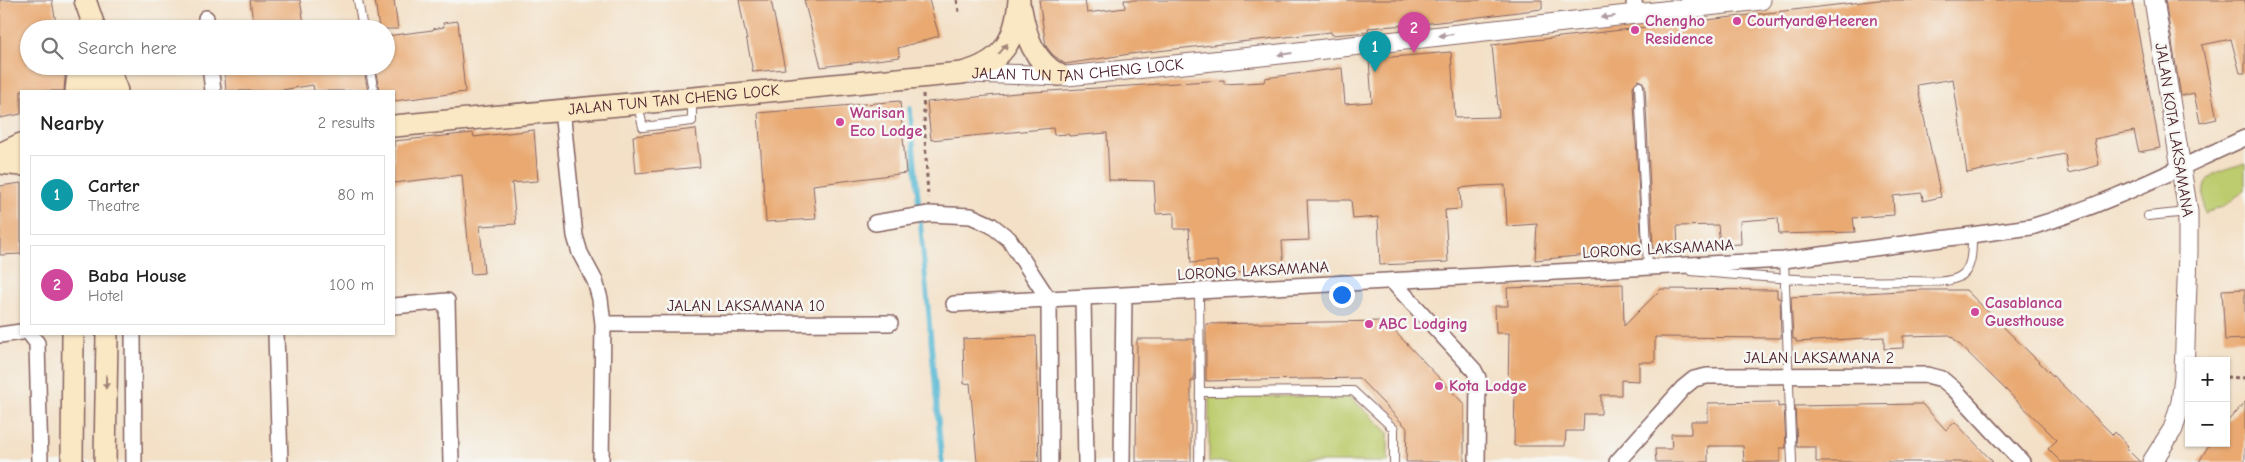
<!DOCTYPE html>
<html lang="en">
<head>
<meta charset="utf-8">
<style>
	body { margin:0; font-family:"Comic Neue",sans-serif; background:#f6f6f6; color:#222 }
	.controls { position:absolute; right:15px; bottom:15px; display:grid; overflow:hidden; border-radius:0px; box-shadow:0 1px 4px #0004 }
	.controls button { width:45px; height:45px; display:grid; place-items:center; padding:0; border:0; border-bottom:1px solid #e0e0e0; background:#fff; color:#222; font:25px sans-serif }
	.you { position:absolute; left:1341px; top:294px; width:18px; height:18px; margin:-12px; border:4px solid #fff; border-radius:50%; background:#1a73e8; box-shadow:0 0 0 8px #1a73e833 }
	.badge { display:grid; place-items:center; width:32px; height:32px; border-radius:50%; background:#d93025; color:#fff; font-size:16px; font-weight:700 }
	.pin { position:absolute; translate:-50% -41px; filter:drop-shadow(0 1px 2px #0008) }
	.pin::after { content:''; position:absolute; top:26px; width:18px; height:15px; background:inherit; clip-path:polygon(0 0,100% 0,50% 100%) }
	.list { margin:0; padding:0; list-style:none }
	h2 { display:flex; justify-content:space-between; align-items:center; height:65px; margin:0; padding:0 20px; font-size:21px }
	h2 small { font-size:16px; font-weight:400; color:#767676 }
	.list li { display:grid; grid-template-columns:32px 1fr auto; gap:15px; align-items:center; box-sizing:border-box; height:80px; margin:0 10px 10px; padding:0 10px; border:1px solid #e0e0e0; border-radius:0px }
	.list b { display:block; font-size:19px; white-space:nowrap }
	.list p { margin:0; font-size:16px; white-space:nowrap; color:#767676 }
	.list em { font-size:16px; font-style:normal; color:#767676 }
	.icon { flex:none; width:28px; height:28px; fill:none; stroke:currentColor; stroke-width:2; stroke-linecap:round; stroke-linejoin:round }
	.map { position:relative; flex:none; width:2245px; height:462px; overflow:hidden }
	.search { position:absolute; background:#fff; box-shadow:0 1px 4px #0004; left:20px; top:20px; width:375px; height:55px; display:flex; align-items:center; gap:12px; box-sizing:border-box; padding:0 18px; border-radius:28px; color:#767676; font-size:19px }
	.panel { position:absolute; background:#fff; box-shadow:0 1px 4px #0004; left:20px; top:90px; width:375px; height:245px; border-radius:0px }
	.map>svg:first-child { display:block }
</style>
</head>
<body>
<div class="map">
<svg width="2245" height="462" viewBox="0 0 2245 462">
	<rect width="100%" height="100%" fill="#f6f6f2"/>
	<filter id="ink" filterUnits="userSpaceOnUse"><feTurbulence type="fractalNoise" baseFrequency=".02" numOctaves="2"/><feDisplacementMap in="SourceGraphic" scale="10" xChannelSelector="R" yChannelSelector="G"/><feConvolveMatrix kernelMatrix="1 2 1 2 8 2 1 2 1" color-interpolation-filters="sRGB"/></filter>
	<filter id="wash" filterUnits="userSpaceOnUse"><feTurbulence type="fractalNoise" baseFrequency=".0096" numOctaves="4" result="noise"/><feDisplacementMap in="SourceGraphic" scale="20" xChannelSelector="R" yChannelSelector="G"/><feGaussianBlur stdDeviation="1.12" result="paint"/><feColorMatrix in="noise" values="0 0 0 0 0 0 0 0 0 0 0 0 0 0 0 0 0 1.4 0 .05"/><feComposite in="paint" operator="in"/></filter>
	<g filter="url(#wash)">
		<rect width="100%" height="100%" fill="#f3e0c6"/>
		<!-- green -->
		<path fill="#bdcc6e" stroke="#84764c" d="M2245,163V190L2223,207L2205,213C2199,173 2210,174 2245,163Z
			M1349,396L1388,432V462H1209V397Z"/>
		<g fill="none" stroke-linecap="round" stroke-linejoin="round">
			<!-- stream -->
			<path stroke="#54b7d3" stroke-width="5" d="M910,108L942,462"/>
		</g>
		<g id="blocks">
			<!-- building -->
			<path fill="#e9a971" d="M0,0H52L57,29H29V66H63L65,78L64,91H21V114L0,118Z
				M250,0H300L305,29H254Z
				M375,0H394L398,29H379Z
				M739,0H771L785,69L753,72Z
				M804,0H929L939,36L898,48L900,57L821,67Z
				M1039,0H1085L1087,13L1125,8L1124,0H1542V9L1431,23L1368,28L1369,32L1332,35L1331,32L1130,54L1065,64L1052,54L1046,46Z
				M1879,0H2132L2160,148L2139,152L2134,131L2094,139L2099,165L2085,169L2068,173L2065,154L1967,173L1953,79L1917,85L1941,197L1923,201L1922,193L1893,196L1894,215L1853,218L1855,232L1779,234L1778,218L1740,221L1741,244L1720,245L1718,225L1677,226L1678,248L1656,250L1653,248L1645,86L1642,81L1638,80L1633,86L1642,250L1535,260L1537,224L1507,226L1505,185L1480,186L1460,188L1461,209L1445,210L1448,262L1380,265L1378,217L1353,219L1351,200H1307L1309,240L1282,241L1284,270L1218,274L1217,261L1191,263L1189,229H1174V213L1156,214L1154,181L1109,180L1107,133L1069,136L1068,134L1054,135L1053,128L931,140L927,102L1017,93L1224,80V84L1264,82L1265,78L1342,68L1345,104L1372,102L1369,59L1451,52L1455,118L1499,117L1492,45Z
				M2165,0H2245V73H2240L2231,39L2202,45L2217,119L2200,123L2194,93L2181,96Z
				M458,21L465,92L394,101V91H379L375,66H386V36L433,30V29L444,27L443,23Z
				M224,66H363L368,91H314L313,85L275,91H226Z
				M900,101L906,173L813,185L816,219L766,222L758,113Z
				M696,129L700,167L636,173L633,136Z
				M534,130L538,181L512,183L516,224L480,226L484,273L471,274L462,175L394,183V141L473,133L474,137Z
				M21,183V254L0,255V186Z
				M1623,284L1624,326L1661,289L1777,290V298H1780L1781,338L1655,337V362H1639V381L1621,380V395H1601V414H1584L1583,431H1566L1565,446H1514L1515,387H1508L1509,333H1496L1495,306H1508L1507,288Z
				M2245,289V339L2225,340L2222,290Z
				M1919,290H1966L2113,435L2115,432L2128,446L2126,448L2140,462H2061L2048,449L2057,440L1950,335L1903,336V348L1884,349V337L1796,342V339H1793L1791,297Z
				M1385,321L1464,404V462H1406L1407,428L1359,378L1206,381V324Z
				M1036,336L1039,462H977L970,383L964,384L963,339Z
				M1137,339H1194V381H1191V462H1136Z
				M1778,402V407L1784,406L1786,448H1780V462H1744L1743,446H1708V462H1656L1655,449H1672L1671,434H1691V421H1708V403Z
				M2245,402V462H2199L2210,443H2226V423Z
				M1922,404L1946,430L1955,422L1993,462H1816V447H1797L1795,406Z"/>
		</g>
	</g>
	<g filter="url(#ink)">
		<use href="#blocks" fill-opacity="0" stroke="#856361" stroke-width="1"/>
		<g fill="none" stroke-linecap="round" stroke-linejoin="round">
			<defs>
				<path id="service" d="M358,0L363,29
					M369,66L374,91
					M1639,86L1648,267H1650
					M638,105L643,127L692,121V100
					M2148,216L2188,212
					M1784,260L1792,462
					M1691,271C1764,278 1836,283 1909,281C1924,281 1945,284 1959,277C1973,270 1972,249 1972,235
					M1199,292L1200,392
					M1199,462L1200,392L1353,391L1394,429V462"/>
				<path id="minor" d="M1634,0L1635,14
					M206,18L207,29
					M210,66L213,91
					M562,110L575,236L580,253L595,281L600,299L603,324L601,462
					M875,223L929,214L971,216L991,225L1009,239L1049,300L1050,462
					M1392,281L1474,370L1478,378L1477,462
					M1083,298L1086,462
					M954,304L1784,260L2031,227C2106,205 2174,170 2245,138
					M394,306L447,301L451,462
					M603,324L890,323
					M30,334L37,343L40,462
					M133,334L134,462
					M276,334L280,462
					M0,335L21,332
					M1122,462L1124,296
					M1617,462L1683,388L1694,379L1707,376L1927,375L1942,379L1955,390L2022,462"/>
				<g id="tertiary">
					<path id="s1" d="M966,73L1067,76L1271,55L1761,0"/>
					<path d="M2152,462L2173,429L2181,402L2184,376L2188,251V212L2154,0"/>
				</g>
				<g id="secondary">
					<path d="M85,0L95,29"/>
					<path d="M1021,9C1026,37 1034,61 1059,75"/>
					<path d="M94,66L97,91"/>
					<path d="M108,66L117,91"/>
					<path d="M76,91L79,66"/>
					<path id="s2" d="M394,126L962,73C1002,63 1016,41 1019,0"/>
					<path d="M0,154L21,144"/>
					<path d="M0,163L21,165"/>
					<path d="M72,462L73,334"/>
					<path d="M105,462L107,334"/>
				</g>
			</defs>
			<!-- service casing -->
			<use href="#service" stroke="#856361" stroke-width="10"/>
			<!-- minor casing -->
			<use href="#minor" stroke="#856361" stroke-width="18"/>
			<!-- tertiary casing -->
			<use href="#tertiary" stroke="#856361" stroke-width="21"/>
			<!-- secondary casing -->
			<use href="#secondary" stroke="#856361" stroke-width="24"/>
			<!-- path -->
			<path stroke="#856361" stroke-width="3" stroke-dasharray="4 4" stroke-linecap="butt" d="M957,0L959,12
				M923,94L928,198
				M2226,377L2245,378"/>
			<!-- service -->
			<use href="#service" stroke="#fff" stroke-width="8"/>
			<!-- minor -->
			<use href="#minor" stroke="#fff" stroke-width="15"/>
			<!-- tertiary -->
			<use href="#tertiary" stroke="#fff" stroke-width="19"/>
			<!-- secondary -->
			<use href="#secondary" stroke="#fae7c3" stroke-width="21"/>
		</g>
		<!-- one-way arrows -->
		<defs><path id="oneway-solid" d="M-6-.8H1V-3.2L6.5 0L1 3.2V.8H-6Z" transform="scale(1.25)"/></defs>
		<g fill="#ae9aa0">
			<use href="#oneway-solid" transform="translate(1608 17) rotate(173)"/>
			<use href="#oneway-solid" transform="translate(1446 35) rotate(173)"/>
			<use href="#oneway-solid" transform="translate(1285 54) rotate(173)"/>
		</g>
		<g fill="#a28377">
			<use href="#oneway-solid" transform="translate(1003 49) rotate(-49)"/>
			<use href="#oneway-solid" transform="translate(106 382) rotate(91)"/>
		</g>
	</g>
	<!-- markers -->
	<g fill="#d1479c" stroke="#f6f6f2" stroke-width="2">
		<circle cx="1737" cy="21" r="5"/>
		<circle cx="1635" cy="30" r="5"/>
		<circle cx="840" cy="122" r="5"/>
		<circle cx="1975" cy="312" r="5"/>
		<circle cx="1369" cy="324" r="5"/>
		<circle cx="1439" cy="386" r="5"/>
	</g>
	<g text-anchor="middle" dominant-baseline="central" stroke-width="5" stroke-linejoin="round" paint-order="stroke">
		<!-- hotel labels -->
		<g font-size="16" font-weight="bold" fill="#b23c85" stroke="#f6f6f2" text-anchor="start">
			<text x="1645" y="21">Chengho<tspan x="1645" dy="18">Residence</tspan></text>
			<text x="1747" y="21">Courtyard@Heeren</text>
			<text x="850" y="113">Warisan<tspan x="850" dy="18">Eco Lodge</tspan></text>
			<text x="1985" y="303">Casablanca<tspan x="1985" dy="18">Guesthouse</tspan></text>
			<text x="1379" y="324">ABC Lodging</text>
			<text x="1449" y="386">Kota Lodge</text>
		</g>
		<!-- street labels -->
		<g font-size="16" fill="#4a1f2b" stroke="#f6f6f2">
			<text stroke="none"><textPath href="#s1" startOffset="112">JALAN TUN TAN CHENG LOCK</textPath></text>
			<text stroke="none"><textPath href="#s2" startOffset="281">JALAN TUN TAN CHENG LOCK</textPath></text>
			<text transform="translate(2174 130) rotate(81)">JALAN KOTA LAKSAMANA</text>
			<text transform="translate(1658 249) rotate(-3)">LORONG LAKSAMANA</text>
			<text transform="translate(1253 271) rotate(-3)">LORONG LAKSAMANA</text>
			<text x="746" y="306">JALAN LAKSAMANA 10</text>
			<text x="1819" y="358">JALAN LAKSAMANA 2</text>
		</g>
	</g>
</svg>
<div class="controls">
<button>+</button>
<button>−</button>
</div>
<div class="you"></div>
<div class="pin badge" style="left:1375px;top:72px;background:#0f9aa8">1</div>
<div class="pin badge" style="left:1414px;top:53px;background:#d1479c">2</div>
<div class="search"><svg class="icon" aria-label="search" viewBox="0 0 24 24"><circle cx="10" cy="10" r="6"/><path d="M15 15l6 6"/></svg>Search here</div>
<section class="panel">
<h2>Nearby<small>2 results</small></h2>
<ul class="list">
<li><span class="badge" style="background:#0f9aa8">1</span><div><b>Carter</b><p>Theatre</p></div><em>80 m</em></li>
<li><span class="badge" style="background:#d1479c">2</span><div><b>Baba House</b><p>Hotel</p></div><em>100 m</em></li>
</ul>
</section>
</div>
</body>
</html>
